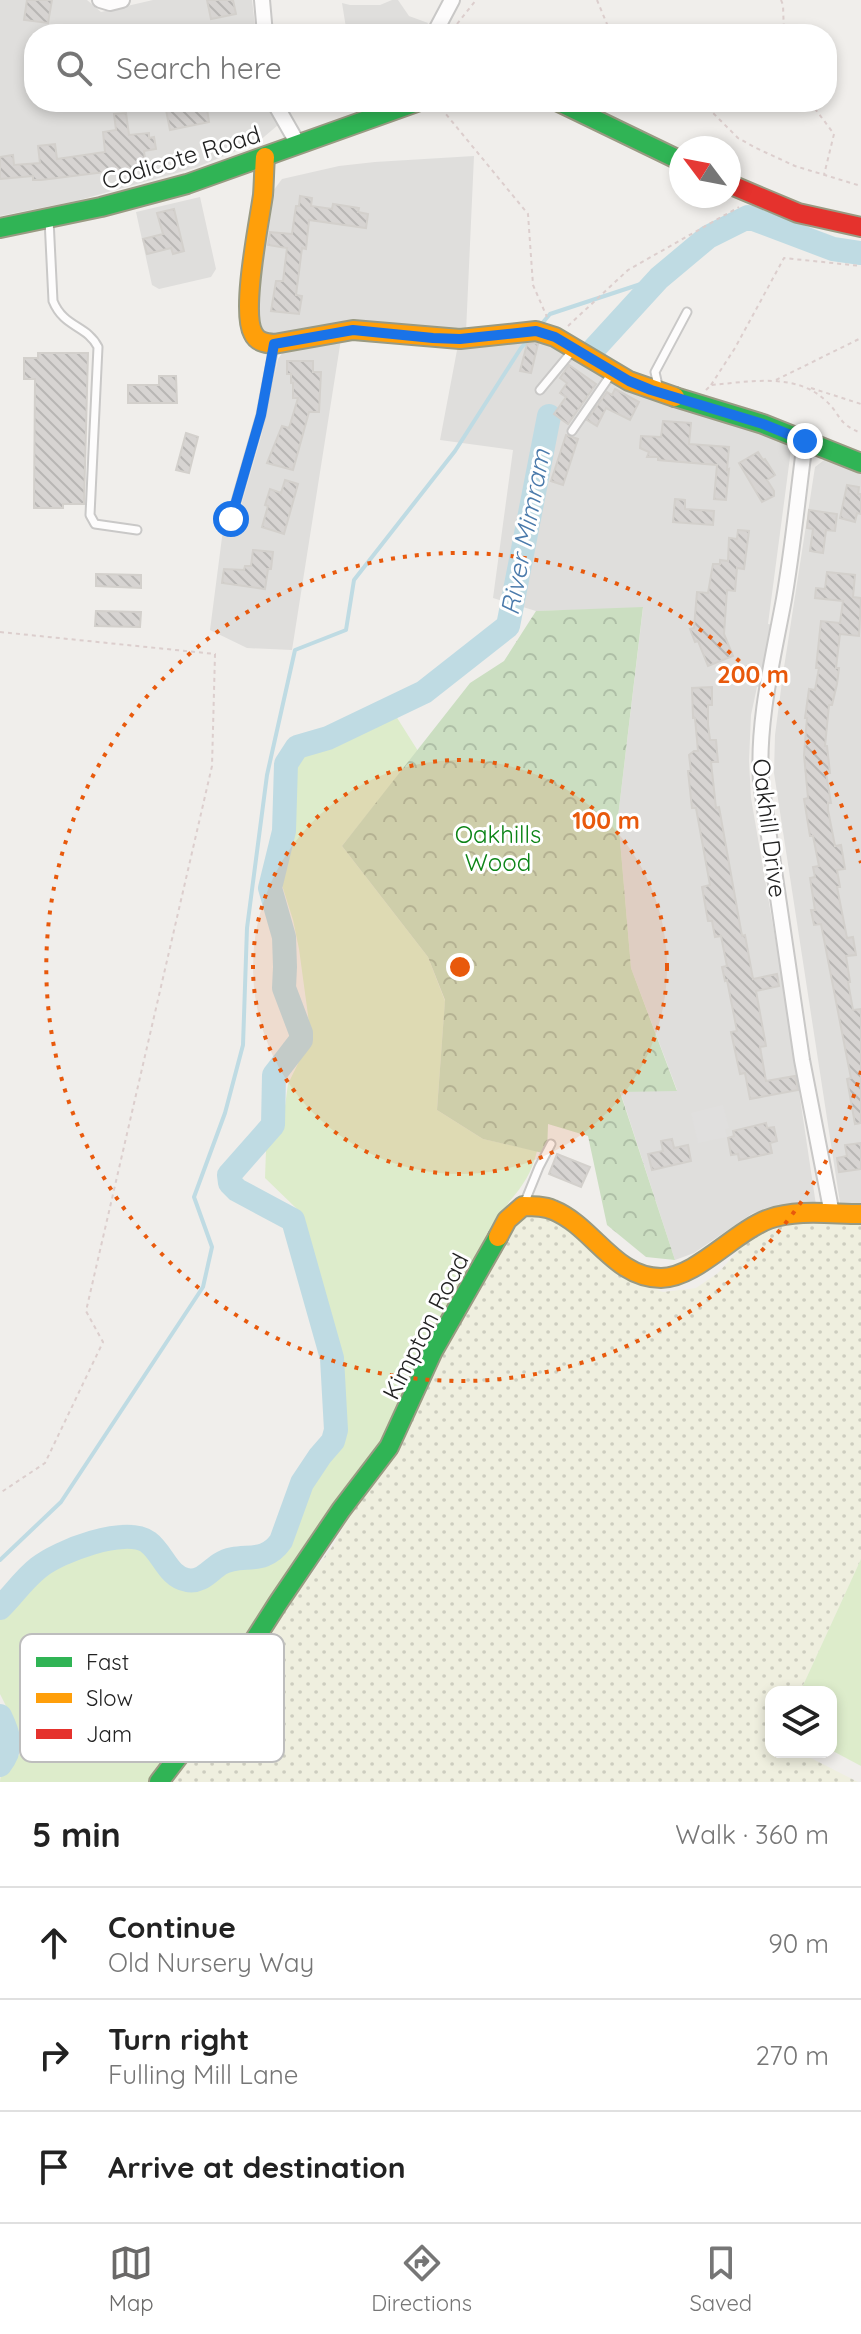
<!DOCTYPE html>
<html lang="en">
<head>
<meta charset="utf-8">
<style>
	body { margin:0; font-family:Quicksand,sans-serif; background:#f2f2f2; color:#222 }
	.controls { position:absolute; right:24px; bottom:24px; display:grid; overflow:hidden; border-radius:16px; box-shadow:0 4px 12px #0003 }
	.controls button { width:72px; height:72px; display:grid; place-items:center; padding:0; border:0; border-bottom:2px solid #e0e0e0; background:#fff; color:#222; font:40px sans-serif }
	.compass { position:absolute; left:669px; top:136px; width:72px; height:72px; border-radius:50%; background:#fff; box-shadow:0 4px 12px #0003; rotate:302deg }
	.stop { position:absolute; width:24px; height:24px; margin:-18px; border:6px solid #1a73e8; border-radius:50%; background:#fff }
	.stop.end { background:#1a73e8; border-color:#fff; box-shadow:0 2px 8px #0008 }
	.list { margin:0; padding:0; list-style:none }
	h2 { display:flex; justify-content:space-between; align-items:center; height:104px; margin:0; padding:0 32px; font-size:34px }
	h2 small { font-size:26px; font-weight:400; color:#767676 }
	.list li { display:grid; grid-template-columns:52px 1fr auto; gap:24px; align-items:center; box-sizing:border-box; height:112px; padding:0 32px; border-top:2px solid #e0e0e0 }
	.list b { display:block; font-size:30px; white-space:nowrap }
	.list p { margin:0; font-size:26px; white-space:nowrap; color:#767676 }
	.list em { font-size:26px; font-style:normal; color:#767676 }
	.icon { flex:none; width:44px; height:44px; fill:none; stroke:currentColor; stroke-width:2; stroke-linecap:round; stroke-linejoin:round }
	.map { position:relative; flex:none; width:861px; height:1782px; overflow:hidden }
	.search { position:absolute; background:#fff; box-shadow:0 4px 12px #0003; left:24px; right:24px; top:24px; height:88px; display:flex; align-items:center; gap:20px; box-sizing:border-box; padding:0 28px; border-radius:32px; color:#767676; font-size:30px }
	.sheet { height:440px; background:#fff }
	nav { display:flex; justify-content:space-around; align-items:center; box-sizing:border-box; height:112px; border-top:2px solid #e0e0e0; background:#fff; font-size:22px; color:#767676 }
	nav a { display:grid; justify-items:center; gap:4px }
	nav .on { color:#6a6968 }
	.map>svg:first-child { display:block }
</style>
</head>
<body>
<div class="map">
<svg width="861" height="1782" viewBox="0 0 861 1782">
	<defs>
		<pattern id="farmland-dots" width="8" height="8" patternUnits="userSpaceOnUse" patternTransform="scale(2)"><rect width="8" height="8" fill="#efefdf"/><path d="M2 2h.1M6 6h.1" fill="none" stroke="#cdcdbf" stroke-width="1.8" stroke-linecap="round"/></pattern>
		<pattern id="forest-crowns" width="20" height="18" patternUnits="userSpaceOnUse" patternTransform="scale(2)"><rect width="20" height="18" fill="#cbdec1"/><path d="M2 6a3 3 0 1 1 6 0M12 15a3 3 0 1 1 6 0" fill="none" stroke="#aebea6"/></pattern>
		<pattern id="building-back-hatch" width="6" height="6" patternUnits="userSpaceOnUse" patternTransform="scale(2)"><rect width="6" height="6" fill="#d7d4d2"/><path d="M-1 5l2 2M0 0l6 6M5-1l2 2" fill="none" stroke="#b8b6b4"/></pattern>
	</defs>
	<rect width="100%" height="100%" fill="#f0eeeb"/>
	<!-- residential -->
	<path fill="#dfdedc" d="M0,0H87L101,12L153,0H252L256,34H34V102H266L278,125L258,142L195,168L76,201L0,216Z
		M392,0H398L409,16L428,23L423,34H347L342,3L350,5H380Z
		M474,156L466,332L269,337L263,334L254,318L270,195L282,179L339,166L375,162Z
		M200,197L216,269L211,277L159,289L152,285L136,212Z
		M527,337L565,345L792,442L768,624L775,625L764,687H757L751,715L749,761L751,798L783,984L816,1205L779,1208L753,1213L694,1253L675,1260L620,1091L677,1090L631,968L618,817L643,608L536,611L493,598L513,450L440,440L458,345L506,344Z
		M341,339L292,650L247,648L210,630L224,522L236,523L261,437L278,359L285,349Z
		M828,457L861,469V1208L847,1207L840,1203L774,773L775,735L783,674L815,467Z"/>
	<!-- farmland -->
	<path fill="url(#farmland-dots)" d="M542,1213L570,1226L614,1268L643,1285L663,1292L696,1288L718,1273L745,1243L768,1229L795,1224H836L861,1222V1559L800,1692H771V1752H799L858,1782H170L297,1593L332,1547L513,1224L524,1216Z"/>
	<!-- grass -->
	<path fill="#ddeccb" d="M394,713L418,751L342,846L428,957L445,1001L437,1110L483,1139L537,1151C532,1172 523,1186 509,1202L423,1353L385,1442L189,1729L150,1782H0C1,1763 18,1761 26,1746L0,1694V1618L45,1570L110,1545L130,1544L144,1548L176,1581L192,1585L206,1583L231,1565H260L283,1556L290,1544L296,1518L321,1464L338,1441L345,1417L338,1346L296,1208L265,1178L266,1150L283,1121L288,1084L311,1037L299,949L293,920L281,882L292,839L293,765L303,755L339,741Z
		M861,1559V1766L831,1750V1692H800Z"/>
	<!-- forest -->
	<path fill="url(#forest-crowns)" d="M643,607L618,817L631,968L677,1091L620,1092L675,1260L646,1257L607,1225L588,1136L548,1124L547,1154L483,1139L437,1110L445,1000L428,957L342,846L470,683L504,661L536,611Z"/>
	<!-- parking -->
	<path fill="#e0dfde" d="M723,1105L729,1128L725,1129L727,1137L698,1143L691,1113Z"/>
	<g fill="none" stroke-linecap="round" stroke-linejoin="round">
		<!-- stream -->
		<path stroke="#bfdbe3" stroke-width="4" d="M539,327L550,314L659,278
			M0,1560L61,1502L203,1287L212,1247L194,1197L225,1113L243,1045L247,928L267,775L295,650L346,630L354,580L455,451L521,348L531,337"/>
		<!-- river -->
		<path stroke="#bfdbe3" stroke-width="24" d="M594,349L659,278L708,237L748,217L833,249L861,253
			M0,1608C13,1595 24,1579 38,1568C59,1551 125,1526 148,1542C163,1553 168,1577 187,1580C201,1583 209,1571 220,1564C241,1551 263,1567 281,1541L302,1483L320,1456L333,1441L336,1430L332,1358L293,1220L237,1190L230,1183L229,1175L273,1125L274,1075L301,1040V1033L284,988L285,967L284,937L270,888L284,831L286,764L297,747L328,738L424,692L508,626L549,416
			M0,1716C9,1735 14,1747 0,1765"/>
	</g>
	<!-- building -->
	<path fill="url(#building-back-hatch)" stroke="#d3d0cc" stroke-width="2" d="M27,0H52L48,23L24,20Z
		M207,0H233L236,14L211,19Z
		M180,102H206L209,122L170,130L165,105Z
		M126,113L129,135L149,133V138L154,137L156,149L144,151L146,167L41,180H33V176L0,179V157L13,155L14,165L40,163L38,146L55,144L57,159L105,152L103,132L116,130L114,114Z
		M300,196L312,198L311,206L332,209L333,204L359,208L358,212L368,214L366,228L309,220L306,249L302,248L296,295L302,296L299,314L271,311L276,281H283L287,248L268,245L270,232L292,234L296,206H299Z
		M174,209L184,251L173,254L171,248L147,254L143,239L163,234L157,213Z
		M535,343L538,344L531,373L520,371L527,344Z
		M38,353H88L84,504H63V508H34L35,379H24V358H38Z
		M287,361H313V372H321L319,412H309L293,470L267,463L282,426L289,428L298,398H293V383H291V374H287Z
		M569,365L596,384L568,424L554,414L566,397L560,393L567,383L560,378Z
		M159,376H176L177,403H128V385H159Z
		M615,389L639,402L630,420L606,408L597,426L587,420L607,392L612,395Z
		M663,421L691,423L689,444L729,447L727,470L729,469L726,500L714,499L717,465L658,460V457H647L649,452L640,448L641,436L661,437Z
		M186,433L198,437L189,473L176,470Z
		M566,435L578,439L563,485L551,481Z
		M758,452L763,460L765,459L775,475L767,480L774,491V496L762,502L739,463Z
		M285,480L298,484L284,534L262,527L268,506L265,505L270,489L281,493Z
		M847,485L859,487L858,494H861V514L857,513L855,522L840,518Z
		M675,499L685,500V509L714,511L713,525L673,522Z
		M809,510L837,514L835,531L826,530L823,553L810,551L813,529L807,528Z
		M738,530L749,531L744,569L737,568L735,591L727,590L724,634L733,656L708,666L698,641L695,642L690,629L694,628L697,592L708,593L713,564H720V560L728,561L729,538L737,539Z
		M253,550L273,552L271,569H268L265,589L222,583L224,569L244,570L245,566H251Z
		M827,572L855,575L853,597L861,598L859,636L840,634L836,668H839L837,684L832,705H829L825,746H827L830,773H826L831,803H828V810L835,846L841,845L845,869L837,870L840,887H837L847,938L853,937L856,955L846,956L850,982H848L853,1010L861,1009V1123L855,1124L847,1079L851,1078L846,1053L821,924L814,925L811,910H815L810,878L815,877L813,867L819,866L813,836H810L804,799L808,798L804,755L807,718H805L809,689L815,690L819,668H816L821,621L840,623L843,601L815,598L816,588L825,589Z
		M96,574L141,575V588L96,586Z
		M96,611L141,612L140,627L95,626Z
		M712,687V705H708V725L710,740H716L718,762H711L716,808L719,807L742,936L745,935L753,979L777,974L779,986L756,991L766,1046L760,1047L766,1081L795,1076L798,1090L750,1099L745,1073L740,1074L731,1032L737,1031L727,980L725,981L722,967L727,966L721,936L715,937L712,921H708L702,887L710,885L696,808H692L688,771H691L689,755L694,751H698L695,718H693L692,688Z
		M766,1123L767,1128L774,1127L777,1141L770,1143L772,1153L739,1160L738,1154L731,1155L728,1138L734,1136L733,1131Z
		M672,1139L674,1148L688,1145L691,1161L652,1170L648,1154L663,1151L661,1141Z
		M861,1143V1169L839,1172L837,1158L847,1156L845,1145Z
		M557,1154L590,1167L581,1187L549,1174Z"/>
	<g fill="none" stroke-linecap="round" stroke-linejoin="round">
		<defs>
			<path id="lane" d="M49,219L53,301C64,328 87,325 98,347L90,515L95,524L137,530
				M540,390L574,349
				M659,390L655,372L687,312
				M572,431L612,373
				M231,519L261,415L274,346
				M524,1204L539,1167L551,1144"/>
			<path id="street" d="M100,0L110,3L122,0
				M262,0L265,34
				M434,34L452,0
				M274,102L298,144
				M805,441C798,494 793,547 784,599C773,659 757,721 761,782L802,1060L832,1214"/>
			<path id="fast" d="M559,102L681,161
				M0,228L101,207L187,184L417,102
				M675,397L763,424L861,463
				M159,1782L188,1744L278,1603L341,1510L389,1447L433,1351L498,1237"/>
			<path id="slow" d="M265,157C264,170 264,182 263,195C259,223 241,311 253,333C257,342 265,343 274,344L353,330L460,339L536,331L555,337L629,381L675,397
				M498,1237L507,1220L523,1206C533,1206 544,1206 553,1210C593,1226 614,1278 661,1278C696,1278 735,1231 769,1219C797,1209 831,1214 861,1214"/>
			<path id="jam" d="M729,184L798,213L861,227"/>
		</defs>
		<!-- lane casing -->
		<use href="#lane" stroke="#c9c8c7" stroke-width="11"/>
		<!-- street casing -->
		<use href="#street" stroke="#c9c8c7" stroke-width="18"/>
		<!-- fast casing -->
		<use href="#fast" stroke="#999a82" stroke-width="22"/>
		<!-- slow casing -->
		<use href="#slow" stroke="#999a82" stroke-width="22"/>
		<!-- jam casing -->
		<use href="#jam" stroke="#999a82" stroke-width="22"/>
		<!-- path -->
		<path stroke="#dccecd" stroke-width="2" stroke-dasharray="4 4" stroke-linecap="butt" d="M597,0L609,29L613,34
			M781,0L783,5L784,34
			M457,24L476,0
			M436,102L528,214L533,285L547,317
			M702,102L738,138L756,148L795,166L861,186
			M810,102L834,134L824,175
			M568,326L628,270L739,207
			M776,380L861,338
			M711,385L735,348L784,258L861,266
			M811,388L861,404
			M706,390L711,385C748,382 795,372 825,400C842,415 836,423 861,433
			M0,632L215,654L212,766L86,1311L103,1342L45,1463L0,1493"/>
		<!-- lane -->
		<use href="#lane" stroke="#fdfcfc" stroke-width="7"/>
		<!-- street -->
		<use href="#street" stroke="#fdfcfc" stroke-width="14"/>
		<!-- fast -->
		<use href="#fast" stroke="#30b455" stroke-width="18"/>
		<!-- slow -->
		<use href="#slow" stroke="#ff9f0a" stroke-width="18"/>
		<!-- jam -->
		<use href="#jam" stroke="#e5322d" stroke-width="18"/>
	</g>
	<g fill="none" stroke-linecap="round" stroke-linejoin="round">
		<!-- route -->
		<path stroke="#1a73e8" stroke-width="10" d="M231,519L261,415L274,344L353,330L433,338L460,339L536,331L555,337L629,381L651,390L763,424L805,441"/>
	</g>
	<!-- distance rings -->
	<circle cx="460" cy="967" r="207" fill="#e8590c" fill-opacity=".12"/>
	<g fill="none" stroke="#e8590c" stroke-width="4" stroke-dasharray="4 8">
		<circle cx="460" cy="967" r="207"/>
		<path d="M861 1071A414 414 0 1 1 861 863"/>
	</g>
	<g text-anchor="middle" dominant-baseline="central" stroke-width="6" stroke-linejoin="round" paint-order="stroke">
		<!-- street labels -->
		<g font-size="24" fill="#222" stroke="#fff">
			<text transform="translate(181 157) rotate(-17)">Codicote Road</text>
			<text transform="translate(770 828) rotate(83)">Oakhill Drive</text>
			<text transform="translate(425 1326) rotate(-63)">Kimpton Road</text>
		</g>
		<!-- park labels -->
		<g font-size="24" fill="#0c8416" stroke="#fff">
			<text x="498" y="834">Oakhills<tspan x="498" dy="28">Wood</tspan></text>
		</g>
		<!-- water labels -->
		<g font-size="26" font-style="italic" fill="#4a7aab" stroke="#fff">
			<text transform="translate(525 532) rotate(-79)">River Mimram</text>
		</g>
	</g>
	<!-- legend -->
	<rect x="20" y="1634" width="264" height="128" rx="12" fill="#fff" stroke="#bdbdbd" stroke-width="2"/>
	<rect x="36" y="1657" width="36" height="10" fill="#30b455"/>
	<rect x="36" y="1693" width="36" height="10" fill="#ff9f0a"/>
	<rect x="36" y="1729" width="36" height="10" fill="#e5322d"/>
	<g font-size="22" fill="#222">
		<text x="86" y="1670">Fast</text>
		<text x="86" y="1706">Slow</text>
		<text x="86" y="1742">Jam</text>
	</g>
	<circle cx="460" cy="967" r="12" fill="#e8590c" stroke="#fff" stroke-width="4"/>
	<g font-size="24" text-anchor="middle" font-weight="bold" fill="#e8590c" stroke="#fff" stroke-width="6" stroke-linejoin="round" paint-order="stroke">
		<text x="753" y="683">200 m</text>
		<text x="606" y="829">100 m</text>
	</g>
</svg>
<div class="controls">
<button><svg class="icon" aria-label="layers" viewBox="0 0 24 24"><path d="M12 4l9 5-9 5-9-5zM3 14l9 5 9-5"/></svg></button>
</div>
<svg class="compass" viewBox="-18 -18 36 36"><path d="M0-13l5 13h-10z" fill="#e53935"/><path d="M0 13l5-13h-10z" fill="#767676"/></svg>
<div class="stop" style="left:231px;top:519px"></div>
<div class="stop end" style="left:805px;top:441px"></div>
<div class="search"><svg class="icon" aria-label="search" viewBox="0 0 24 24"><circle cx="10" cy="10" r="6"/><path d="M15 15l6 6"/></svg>Search here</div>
</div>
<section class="sheet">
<h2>5 min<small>Walk · 360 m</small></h2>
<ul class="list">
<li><svg class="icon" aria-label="ahead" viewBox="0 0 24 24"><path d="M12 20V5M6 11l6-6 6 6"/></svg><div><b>Continue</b><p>Old Nursery Way</p></div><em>90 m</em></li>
<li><svg class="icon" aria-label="right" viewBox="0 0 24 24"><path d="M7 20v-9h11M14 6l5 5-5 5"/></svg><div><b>Turn right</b><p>Fulling Mill Lane</p></div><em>270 m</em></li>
<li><svg class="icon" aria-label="arrive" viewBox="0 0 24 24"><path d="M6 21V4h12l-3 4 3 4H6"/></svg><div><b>Arrive at destination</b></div></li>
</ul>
</section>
<nav>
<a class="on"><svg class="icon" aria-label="map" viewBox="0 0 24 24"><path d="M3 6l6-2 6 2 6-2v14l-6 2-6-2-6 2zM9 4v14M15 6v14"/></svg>Map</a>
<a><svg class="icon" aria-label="directions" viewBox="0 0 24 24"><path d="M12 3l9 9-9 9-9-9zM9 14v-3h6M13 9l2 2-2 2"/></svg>Directions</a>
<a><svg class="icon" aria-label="saved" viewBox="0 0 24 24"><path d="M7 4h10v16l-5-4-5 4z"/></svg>Saved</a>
</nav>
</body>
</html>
